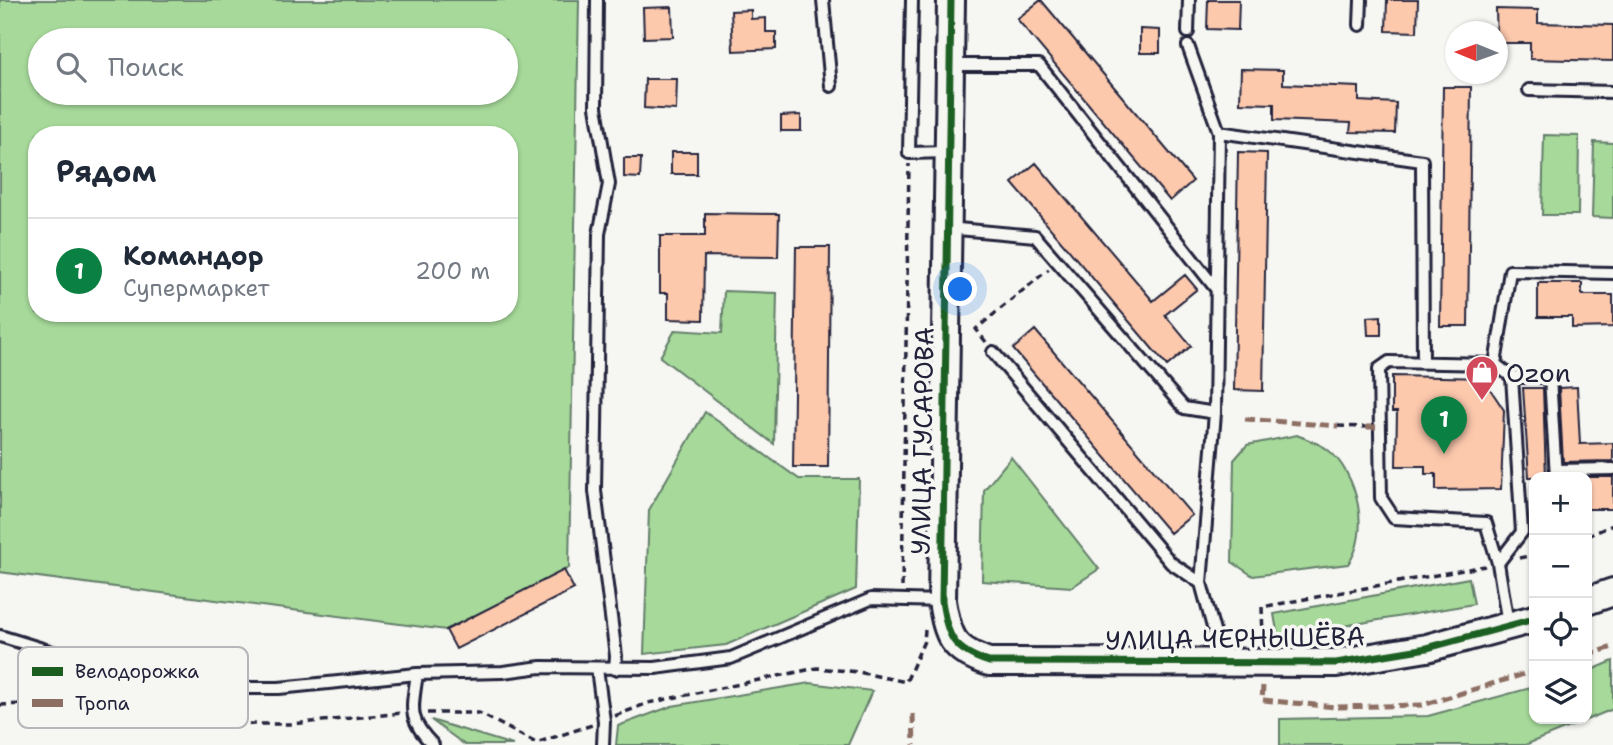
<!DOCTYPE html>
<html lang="ru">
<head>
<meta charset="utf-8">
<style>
	body { margin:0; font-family:"Shantell Sans",sans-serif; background:#f6f6f7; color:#1f2937 }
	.controls { position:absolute; right:21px; bottom:21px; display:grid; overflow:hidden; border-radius:14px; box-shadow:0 2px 5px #0004 }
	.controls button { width:63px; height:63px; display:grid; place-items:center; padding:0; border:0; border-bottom:2px solid #e0e1e3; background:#fff; color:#1f2937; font:35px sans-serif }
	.compass { position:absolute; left:1445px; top:21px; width:63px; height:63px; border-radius:50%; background:#fff; box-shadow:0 2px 5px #0004; rotate:271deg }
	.you { position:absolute; left:961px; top:290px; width:24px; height:24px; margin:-18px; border:5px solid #fff; border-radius:50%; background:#1a73e8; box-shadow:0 0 0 10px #1a73e833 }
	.badge { display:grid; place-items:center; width:46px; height:46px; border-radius:50%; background:#0b8043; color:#fff; font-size:23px; font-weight:700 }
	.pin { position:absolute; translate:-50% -58px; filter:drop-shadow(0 2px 4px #0008) }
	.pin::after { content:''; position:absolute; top:37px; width:24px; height:21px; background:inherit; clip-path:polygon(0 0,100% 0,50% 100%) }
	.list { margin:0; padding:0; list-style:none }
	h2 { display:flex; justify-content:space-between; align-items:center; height:91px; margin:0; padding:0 28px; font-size:30px }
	h2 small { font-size:23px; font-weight:400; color:#747a83 }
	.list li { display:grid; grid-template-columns:46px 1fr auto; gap:21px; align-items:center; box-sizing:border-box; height:105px; padding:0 28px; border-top:2px solid #e0e1e3 }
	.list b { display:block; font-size:26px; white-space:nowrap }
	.list p { margin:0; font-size:23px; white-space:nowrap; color:#747a83 }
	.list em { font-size:23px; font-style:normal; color:#747a83 }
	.icon { flex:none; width:38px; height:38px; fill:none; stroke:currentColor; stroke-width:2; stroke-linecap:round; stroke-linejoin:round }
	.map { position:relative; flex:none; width:1613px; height:745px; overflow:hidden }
	.search { position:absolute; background:#fff; box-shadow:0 2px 5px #0004; left:28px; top:28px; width:490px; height:77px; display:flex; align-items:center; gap:18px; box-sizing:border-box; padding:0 24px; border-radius:38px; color:#747a83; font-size:26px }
	.panel { position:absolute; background:#fff; box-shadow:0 2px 5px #0004; left:28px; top:126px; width:490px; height:196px; border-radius:28px }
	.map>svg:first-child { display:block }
</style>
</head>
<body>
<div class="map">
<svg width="1613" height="745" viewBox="0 0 1613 745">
	<rect width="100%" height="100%" fill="#f6f6f2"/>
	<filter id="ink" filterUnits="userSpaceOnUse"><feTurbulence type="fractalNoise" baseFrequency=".0143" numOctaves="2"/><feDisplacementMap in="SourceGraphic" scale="14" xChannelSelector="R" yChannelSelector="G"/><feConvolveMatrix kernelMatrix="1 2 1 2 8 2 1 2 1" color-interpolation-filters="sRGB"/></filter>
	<g filter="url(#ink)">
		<!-- green -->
		<path fill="#a6d99a" stroke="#647e6a" stroke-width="2" fill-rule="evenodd" d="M0,0H579L569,568L446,630L0,572ZM40,40H506V93H40ZM37,135H509V313H37Z
			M1544,135L1579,136L1578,215H1542Z
			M1594,142L1613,143V218L1592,217Z
			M724,291L777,293L774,444L660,357L675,330L722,333Z
			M705,412L799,479H859L856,589L726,645L644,654L649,510Z
			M1297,435C1306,439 1319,443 1327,449C1358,473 1371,533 1348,564L1253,576L1232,562L1234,460L1247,445Z
			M1011,457L1099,569L1072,587L982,581L984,490Z
			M1469,578L1474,604L1278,637L1274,614Z
			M1613,661V709L1525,745H1280V719L1428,716L1534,687V719H1587V672Z
			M810,683L872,691L848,745H616L618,726L672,706Z
			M431,720L513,745H465Z"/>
		<!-- building -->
		<path fill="#fdc9ad" stroke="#22223b" stroke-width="2" d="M1041,0L1193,181L1170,201L1017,19Z
			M1208,0H1239L1238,30L1207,29Z
			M1387,0H1418L1417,32L1386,31Z
			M672,7L673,37L644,38L643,8Z
			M1496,9L1538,10V23L1613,25V61L1530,59V43H1497Z
			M751,10V19L766,18V32H776V49L733,51L731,11Z
			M1140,29L1160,30V53H1140Z
			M1241,69L1283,70V84L1359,87V101L1396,103L1395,133L1350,132L1351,123L1274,120V104L1240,103Z
			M645,79H677L676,110L644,108Z
			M1443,87H1471L1468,326H1440Z
			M801,115V131H781V116Z
			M671,152H697V174H671Z
			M1238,152L1267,153L1263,391L1234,390Z
			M624,158H641L640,178L624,177Z
			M1036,163L1153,301L1185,275L1197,289L1165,315L1191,346L1167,366L1012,183Z
			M705,213L779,214L778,257L704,256L703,320L668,319V293H660V236H705Z
			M796,247H830L828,467H793Z
			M1538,283H1582V295H1613V327L1572,328V317H1538Z
			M1381,316V335H1368L1367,317Z
			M1035,330L1192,515L1170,533L1013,349Z
			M1392,376L1490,378V389L1504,410L1501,489L1436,490V474H1425V466H1396L1397,412H1392Z
			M1577,387L1580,444L1613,443V461L1563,462L1559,388Z
			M1523,388H1543L1546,477H1529Z
			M1587,477H1613V509H1587Z
			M564,570L574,589L456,649L446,630Z"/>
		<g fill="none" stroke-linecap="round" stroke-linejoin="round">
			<defs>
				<path id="service" d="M597,0L596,107L609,184L599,234L595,491L616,656L615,669
					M823,0L831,86
					M912,0L909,153L947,152
					M1360,25L1361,0
					M1188,32L1189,0
					M1188,46L1219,132
					M951,65H1039L1217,290
					M1529,90L1613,92
					M947,228L1035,236L1184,408L1215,413
					M993,352L1171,563L1201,583L1222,661
					M1495,364L1510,271L1613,273
					M1512,377H1550L1556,477
					M1556,470L1613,469
					M1498,563L1486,523L1394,518L1381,498L1379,369L1389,362L1495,364L1512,377L1522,532L1498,563L1508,624
					M1201,583L1215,413L1219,132L1422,161L1423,362
					M0,636L75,659L144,666L229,688H279L417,674L503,672L541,667L655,668L731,658L871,599L942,601
					M597,669L604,721L603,745
					M417,674C412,709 407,719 433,745"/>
				<path id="tertiary" d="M951,0L942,601C948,637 952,650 989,662L1336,663L1427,648L1534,619
					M1587,601L1613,592"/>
			</defs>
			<!-- service casing -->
			<use href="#service" stroke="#22223b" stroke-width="16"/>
			<!-- tertiary casing -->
			<use href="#tertiary" stroke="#22223b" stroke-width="32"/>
			<!-- path -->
			<path stroke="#22223b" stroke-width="3.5" stroke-dasharray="7 5" stroke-linecap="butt" d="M986,342L976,329L1049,269
				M1338,426L1366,427
				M1587,536L1613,525
				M1519,558L1534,555
				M902,587L909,164
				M1263,638L1262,607L1485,566
				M0,705L69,702L146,724H292L402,713
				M427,713H479L536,743L592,725
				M615,716L648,703L817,668L858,672L906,682L924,641L925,630"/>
			<!-- service -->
			<use href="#service" stroke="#f6f6f2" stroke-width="10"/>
			<!-- tertiary -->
			<use href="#tertiary" stroke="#f6f6f2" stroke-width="26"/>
			<!-- quiet -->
			<path stroke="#8d6e63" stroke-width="5" stroke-dasharray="10 5" stroke-linecap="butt" d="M1245,419L1338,426
				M1366,427H1379
				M1587,655L1613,647
				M1263,686L1262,700L1336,707L1423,705L1534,671
				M913,714L914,745"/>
			<defs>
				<path id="cycleway" d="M951,0L942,601C948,637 952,650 989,662L1336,663L1427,648L1534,619"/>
			</defs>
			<!-- cycleway casing -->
			<use href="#cycleway" stroke="#f6f6f2" stroke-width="11"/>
			<!-- cycleway -->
			<use href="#cycleway" stroke="#1b5e20" stroke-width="7"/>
		</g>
	</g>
	<!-- icons -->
	<defs>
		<symbol id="shop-pin" viewBox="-11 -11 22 30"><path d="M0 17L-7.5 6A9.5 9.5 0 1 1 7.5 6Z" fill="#d1495b" stroke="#f6f6f2"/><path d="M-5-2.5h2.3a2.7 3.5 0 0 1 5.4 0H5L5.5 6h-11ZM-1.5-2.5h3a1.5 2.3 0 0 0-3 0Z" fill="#fff"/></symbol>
	</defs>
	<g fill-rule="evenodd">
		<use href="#shop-pin" x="1463" y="353" width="38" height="52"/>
	</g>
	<g text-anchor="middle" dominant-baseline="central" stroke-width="7" stroke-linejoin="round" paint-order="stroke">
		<!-- poi labels -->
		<g font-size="26" fill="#22223b" stroke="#f6f6f2" text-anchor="start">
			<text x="1506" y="372">Ozon</text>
		</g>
		<!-- street labels -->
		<g font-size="26" fill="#22223b" stroke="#f6f6f2">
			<text transform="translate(922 441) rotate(-89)">УЛИЦА ГУСАРОВА</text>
			<text transform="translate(1235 638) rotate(-1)">УЛИЦА ЧЕРНЫШЁВА</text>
		</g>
	</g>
	<!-- legend -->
	<rect x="18" y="647" width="230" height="81" rx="10" fill="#f6f6f2" stroke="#b6b6bb" stroke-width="2"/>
	<rect x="32" y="667" width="31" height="9" fill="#1b5e20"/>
	<rect x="32" y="699" width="31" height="8" fill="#8d6e63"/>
	<g font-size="19" fill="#22223b">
		<text x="75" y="678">Велодорожка</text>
		<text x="75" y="710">Тропа</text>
	</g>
</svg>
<div class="controls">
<button>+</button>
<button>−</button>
<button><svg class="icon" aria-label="locate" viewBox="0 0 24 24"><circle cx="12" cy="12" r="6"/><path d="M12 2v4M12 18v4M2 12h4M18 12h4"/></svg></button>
<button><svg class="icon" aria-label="layers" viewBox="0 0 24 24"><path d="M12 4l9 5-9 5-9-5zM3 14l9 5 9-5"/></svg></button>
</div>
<svg class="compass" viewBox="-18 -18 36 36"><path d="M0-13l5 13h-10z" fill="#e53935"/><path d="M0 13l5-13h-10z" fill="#747a83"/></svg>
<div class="you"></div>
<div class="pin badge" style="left:1444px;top:454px">1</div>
<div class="search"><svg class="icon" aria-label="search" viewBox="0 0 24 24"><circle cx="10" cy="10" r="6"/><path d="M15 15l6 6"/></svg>Поиск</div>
<section class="panel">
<h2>Рядом<small></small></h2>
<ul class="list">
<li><span class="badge">1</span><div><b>Командор</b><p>Супермаркет</p></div><em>200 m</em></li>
</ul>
</section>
</div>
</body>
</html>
